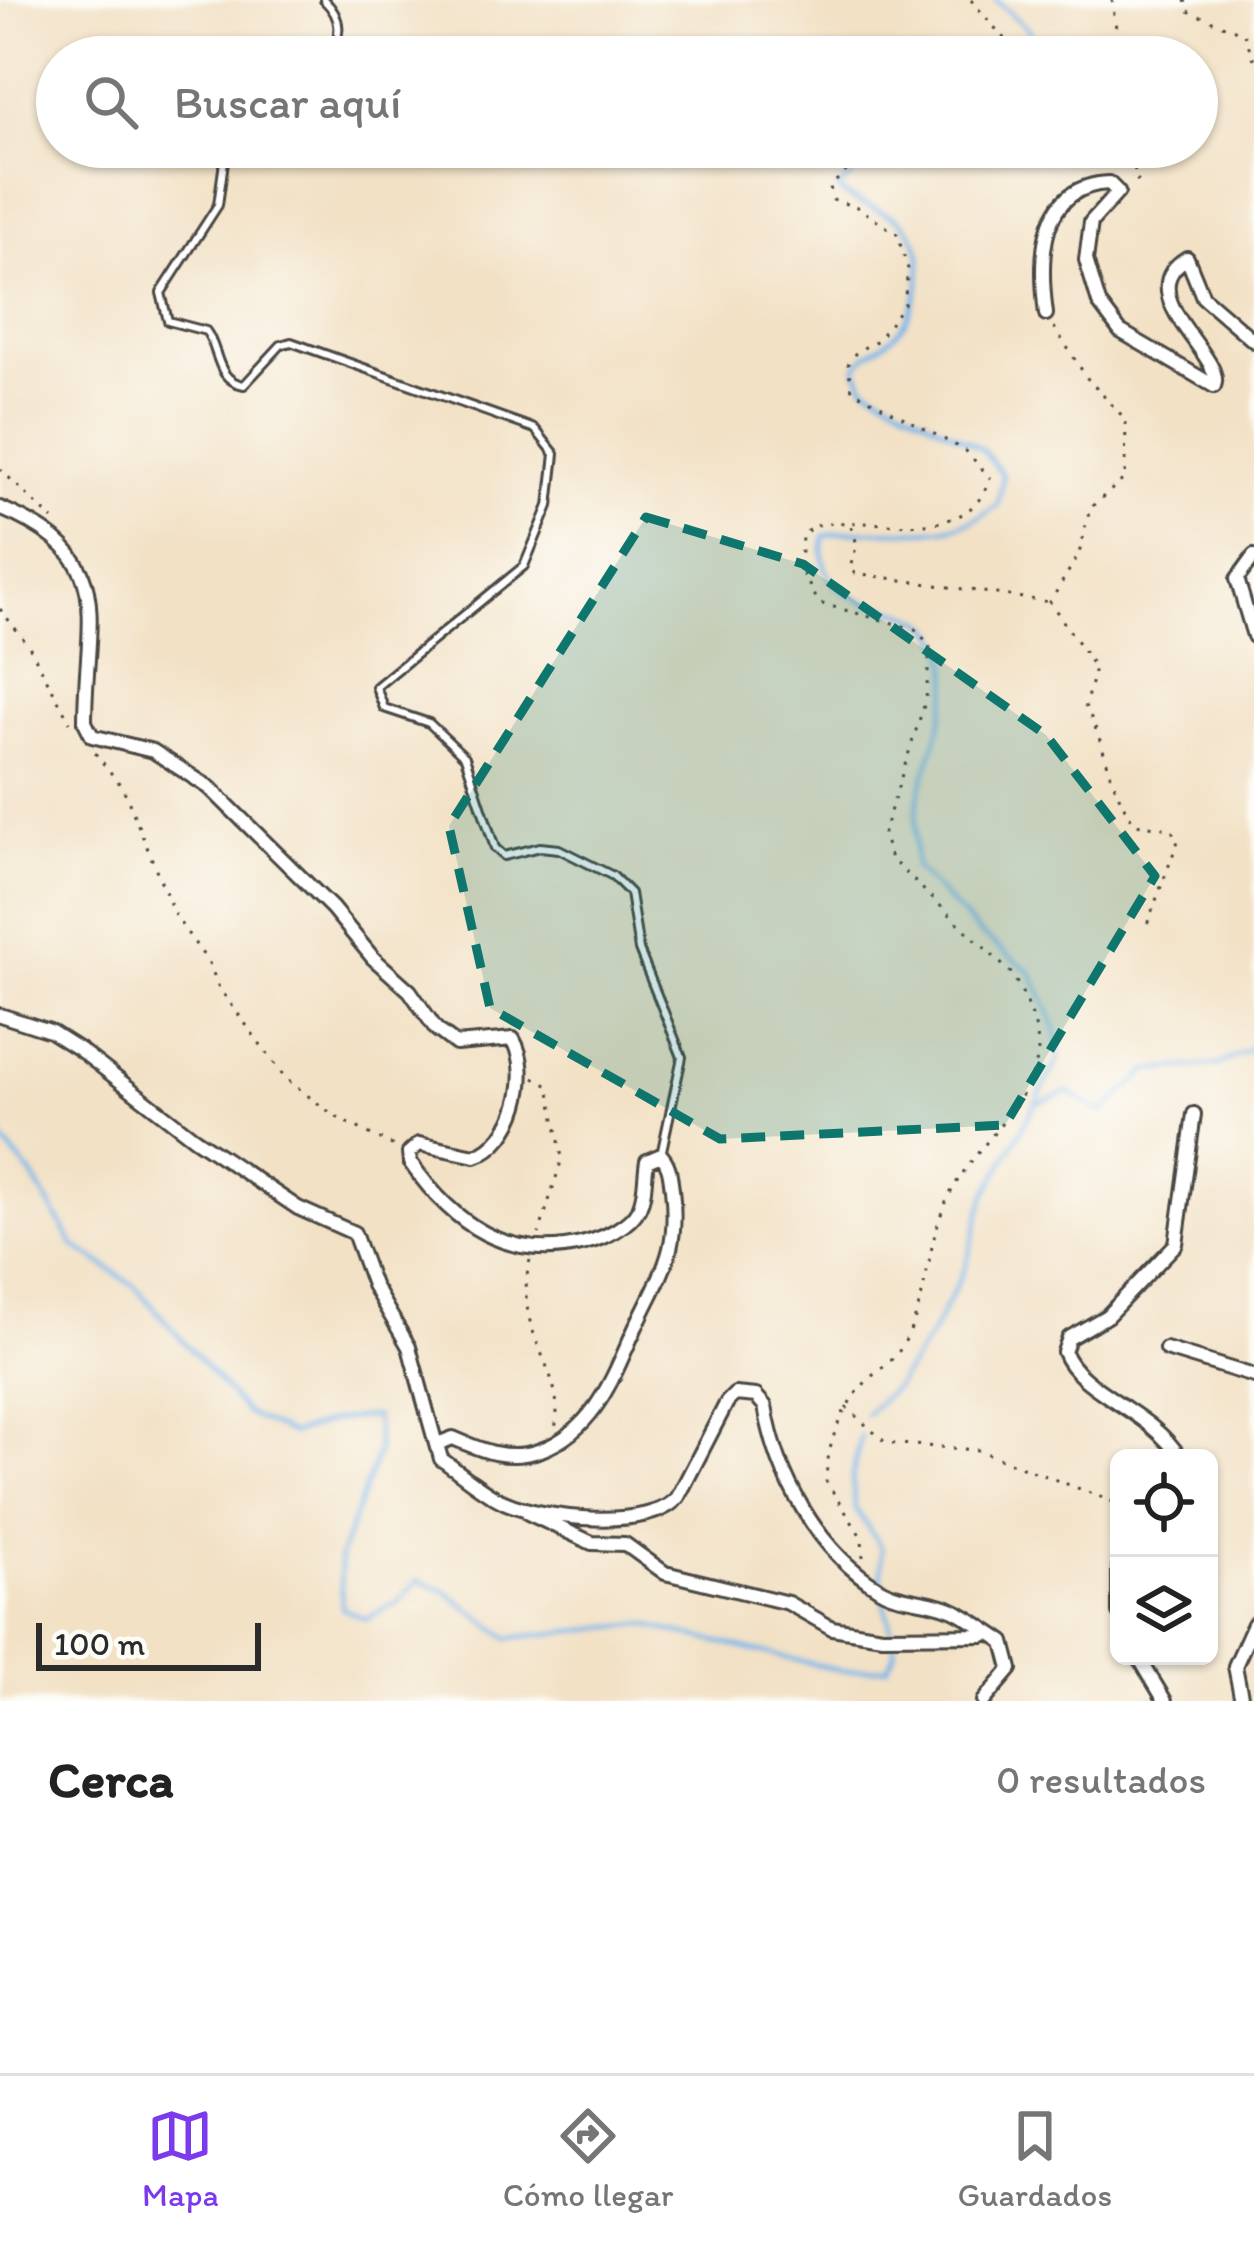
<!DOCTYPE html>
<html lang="es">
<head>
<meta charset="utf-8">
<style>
	body { margin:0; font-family:Itim,sans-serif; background:#f2f2f2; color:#222 }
	.controls { position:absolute; right:36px; bottom:36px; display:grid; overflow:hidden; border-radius:18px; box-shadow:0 3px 9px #0004 }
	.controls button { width:108px; height:108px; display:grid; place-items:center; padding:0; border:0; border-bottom:3px solid #e0e0e0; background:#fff; color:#222; font:60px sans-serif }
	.scale { position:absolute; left:36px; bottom:30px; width:225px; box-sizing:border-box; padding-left:12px; border:6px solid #2b2b2b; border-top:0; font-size:33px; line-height:42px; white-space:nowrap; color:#2b2b2b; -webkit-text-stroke:9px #fdfcf7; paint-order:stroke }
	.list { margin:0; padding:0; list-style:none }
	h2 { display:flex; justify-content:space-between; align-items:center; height:156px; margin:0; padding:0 48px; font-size:51px }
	h2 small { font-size:39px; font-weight:400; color:#767676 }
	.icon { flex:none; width:66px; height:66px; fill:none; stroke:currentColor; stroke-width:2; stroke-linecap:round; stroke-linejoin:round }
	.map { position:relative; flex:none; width:1254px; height:1701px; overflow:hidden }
	.search { position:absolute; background:#fff; box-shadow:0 3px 9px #0004; left:36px; right:36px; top:36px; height:132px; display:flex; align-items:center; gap:30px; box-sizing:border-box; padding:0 42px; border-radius:66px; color:#767676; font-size:45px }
	.sheet { height:372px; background:#fff }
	nav { display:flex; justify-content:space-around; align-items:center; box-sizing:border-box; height:168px; border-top:3px solid #e0e0e0; background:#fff; font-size:33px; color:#767676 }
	nav a { display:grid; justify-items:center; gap:6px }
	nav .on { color:#7c3aed }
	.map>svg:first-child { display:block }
</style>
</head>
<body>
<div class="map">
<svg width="1254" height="1701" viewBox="0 0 1254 1701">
	<rect width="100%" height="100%" fill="#fdfcf7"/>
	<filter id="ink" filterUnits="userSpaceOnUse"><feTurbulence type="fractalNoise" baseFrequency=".00833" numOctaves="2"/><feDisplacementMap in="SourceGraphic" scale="24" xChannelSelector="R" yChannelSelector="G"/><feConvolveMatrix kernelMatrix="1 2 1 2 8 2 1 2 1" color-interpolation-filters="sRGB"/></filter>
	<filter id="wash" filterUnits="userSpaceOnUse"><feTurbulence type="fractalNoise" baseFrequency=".004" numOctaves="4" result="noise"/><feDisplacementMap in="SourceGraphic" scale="48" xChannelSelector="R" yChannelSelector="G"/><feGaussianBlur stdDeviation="2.7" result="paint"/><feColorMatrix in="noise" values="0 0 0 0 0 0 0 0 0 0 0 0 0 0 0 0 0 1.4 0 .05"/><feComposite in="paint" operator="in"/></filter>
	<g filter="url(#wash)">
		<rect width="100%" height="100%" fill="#f2e1c5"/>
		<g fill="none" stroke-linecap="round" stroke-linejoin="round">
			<!-- stream -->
			<path stroke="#75b5e9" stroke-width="4.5" d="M996,0L1030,31L1037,57
				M1038,1103L1067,1092L1102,1113L1148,1071L1218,1065L1254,1047
				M0,1137L33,1177L74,1246L135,1286L247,1414L292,1434L334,1420L375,1416L378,1451L340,1556L342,1608L366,1619L399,1601L419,1580L445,1591L508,1638L641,1624L843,1671L887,1667L896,1651L883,1597
				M866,1414L896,1386L931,1335L965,1268L985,1197L1059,1059L1056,1028L1032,973L978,932L915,867C916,843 914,816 920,793C930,747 968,678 936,633C908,595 811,619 824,536C883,521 945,549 998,504L1003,476L982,449L864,385L856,368C866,350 886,346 899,330C921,303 932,250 903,224C887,208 852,205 838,188L885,147
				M861,1436L852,1477L855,1508L881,1547L882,1585"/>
		</g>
	</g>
	<g filter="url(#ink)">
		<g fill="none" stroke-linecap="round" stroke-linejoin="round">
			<defs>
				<path id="service" d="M324,0C343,18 342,36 328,57
					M226,147L218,205L161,293L168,321L206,331C220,350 215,380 244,385L281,345L291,342L535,429L555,454L549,506L524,566L376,687L384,708L429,723L465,757L495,848L504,856L540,847L559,849L613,876L630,893L639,950L682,1057L661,1155"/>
				<path id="minor" d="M1046,314C1039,260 1038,186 1109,183L1118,192L1091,222L1086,260L1099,303L1120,331L1214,386C1227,357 1127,294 1187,258L1203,297L1254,341
					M0,508C120,558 85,615 85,722L92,736L153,751L210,788L332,908L373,958L410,991L436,1029L456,1044L513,1039C534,1074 515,1143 475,1156L419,1144L409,1153L410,1162C453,1224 508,1263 585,1243C604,1238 630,1226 639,1208C646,1194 644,1177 647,1161L661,1155C670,1165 670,1175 672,1189C679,1249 664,1268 639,1320C615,1370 599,1428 541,1450C508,1462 483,1451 453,1438L437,1444L441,1459C461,1473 482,1492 504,1502C542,1519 651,1531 678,1497L727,1402L735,1394L756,1396L765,1406C776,1475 818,1552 880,1589C900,1601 929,1599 951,1609C966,1615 990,1633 1004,1642L1011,1669L984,1701
					M1254,556L1237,579L1254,636
					M0,1015L50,1031L80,1050L194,1138L298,1208L354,1233L373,1285L409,1347L437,1448
					M1166,1349L1254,1376
					M1180,1458C1152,1411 1079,1392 1064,1352L1069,1338L1107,1316L1176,1244L1194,1114
					M528,1513L592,1543L625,1544L665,1573L788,1603L832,1628L882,1636L984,1635
					M1119,1567V1613
					M1138,1656L1165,1701
					M1242,1701L1235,1666L1254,1624"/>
			</defs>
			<!-- service casing -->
			<use href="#service" stroke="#494642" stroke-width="12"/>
			<!-- minor casing -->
			<use href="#minor" stroke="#494642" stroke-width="18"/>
			<!-- path -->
			<path stroke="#494642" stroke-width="3" stroke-dasharray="3 9" stroke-linecap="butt" d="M971,0L1020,57
				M1112,0L1120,57
				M1185,0L1188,11L1244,34L1254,59
				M1124,147L1139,179L1131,188
				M1054,327L1087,378L1126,420L1125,478L1090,508L1079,554L1050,602L1095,668L1085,706C1107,745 1108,787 1135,824L1171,829L1178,841L1145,930
				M0,469L53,520
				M851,527L857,544L850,568L855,573L1050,602
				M0,609L29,646L70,722
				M95,753L123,788L175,916L209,963L219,988L286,1079L336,1117L396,1147
				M534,1078L549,1086L562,1158L539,1234
				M530,1260C511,1337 568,1368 555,1429
				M846,1407L886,1443L978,1450L1119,1504
				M863,1557L862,1538L826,1481C827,1445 840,1408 866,1382C876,1371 890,1364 899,1351C930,1305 924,1245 949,1196C972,1149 1028,1107 1037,1059C1042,1031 1026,997 1011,973L891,859L883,834L926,699L930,645L915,629L819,603L800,569L802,536L812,527C866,510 966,554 990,478L966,451L852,390L848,365L856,352L878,340L904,304L908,269L897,234L857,207L833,200L830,187L870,147"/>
			<!-- service -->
			<use href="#service" stroke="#fff" stroke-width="6"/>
			<!-- minor -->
			<use href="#minor" stroke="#fff" stroke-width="12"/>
		</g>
	</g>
	<!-- marked area -->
	<path fill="#0f766e" fill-opacity="0.2" stroke="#0f766e" stroke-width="9" stroke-dasharray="24 15" stroke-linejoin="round" d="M646,517L803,564L1046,735L1155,876L1005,1125L720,1139L490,1008L449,826Z"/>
</svg>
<div class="controls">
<button><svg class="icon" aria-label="locate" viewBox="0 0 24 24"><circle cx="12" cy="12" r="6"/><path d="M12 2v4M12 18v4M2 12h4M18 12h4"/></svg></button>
<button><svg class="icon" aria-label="layers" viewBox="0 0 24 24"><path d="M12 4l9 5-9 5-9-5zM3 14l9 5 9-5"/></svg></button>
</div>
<div class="scale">100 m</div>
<div class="search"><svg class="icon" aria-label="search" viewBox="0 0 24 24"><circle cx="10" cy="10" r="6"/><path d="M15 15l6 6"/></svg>Buscar aquí</div>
</div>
<section class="sheet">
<h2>Cerca<small>0 resultados</small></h2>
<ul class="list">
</ul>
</section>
<nav>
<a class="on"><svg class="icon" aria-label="map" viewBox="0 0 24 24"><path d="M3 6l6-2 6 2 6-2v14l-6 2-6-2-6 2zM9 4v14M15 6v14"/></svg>Mapa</a>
<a><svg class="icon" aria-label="directions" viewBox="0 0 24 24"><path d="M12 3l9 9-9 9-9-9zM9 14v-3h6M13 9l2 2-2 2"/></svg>Cómo llegar</a>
<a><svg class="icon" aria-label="saved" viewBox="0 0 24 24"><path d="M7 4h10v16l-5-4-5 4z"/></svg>Guardados</a>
</nav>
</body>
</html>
